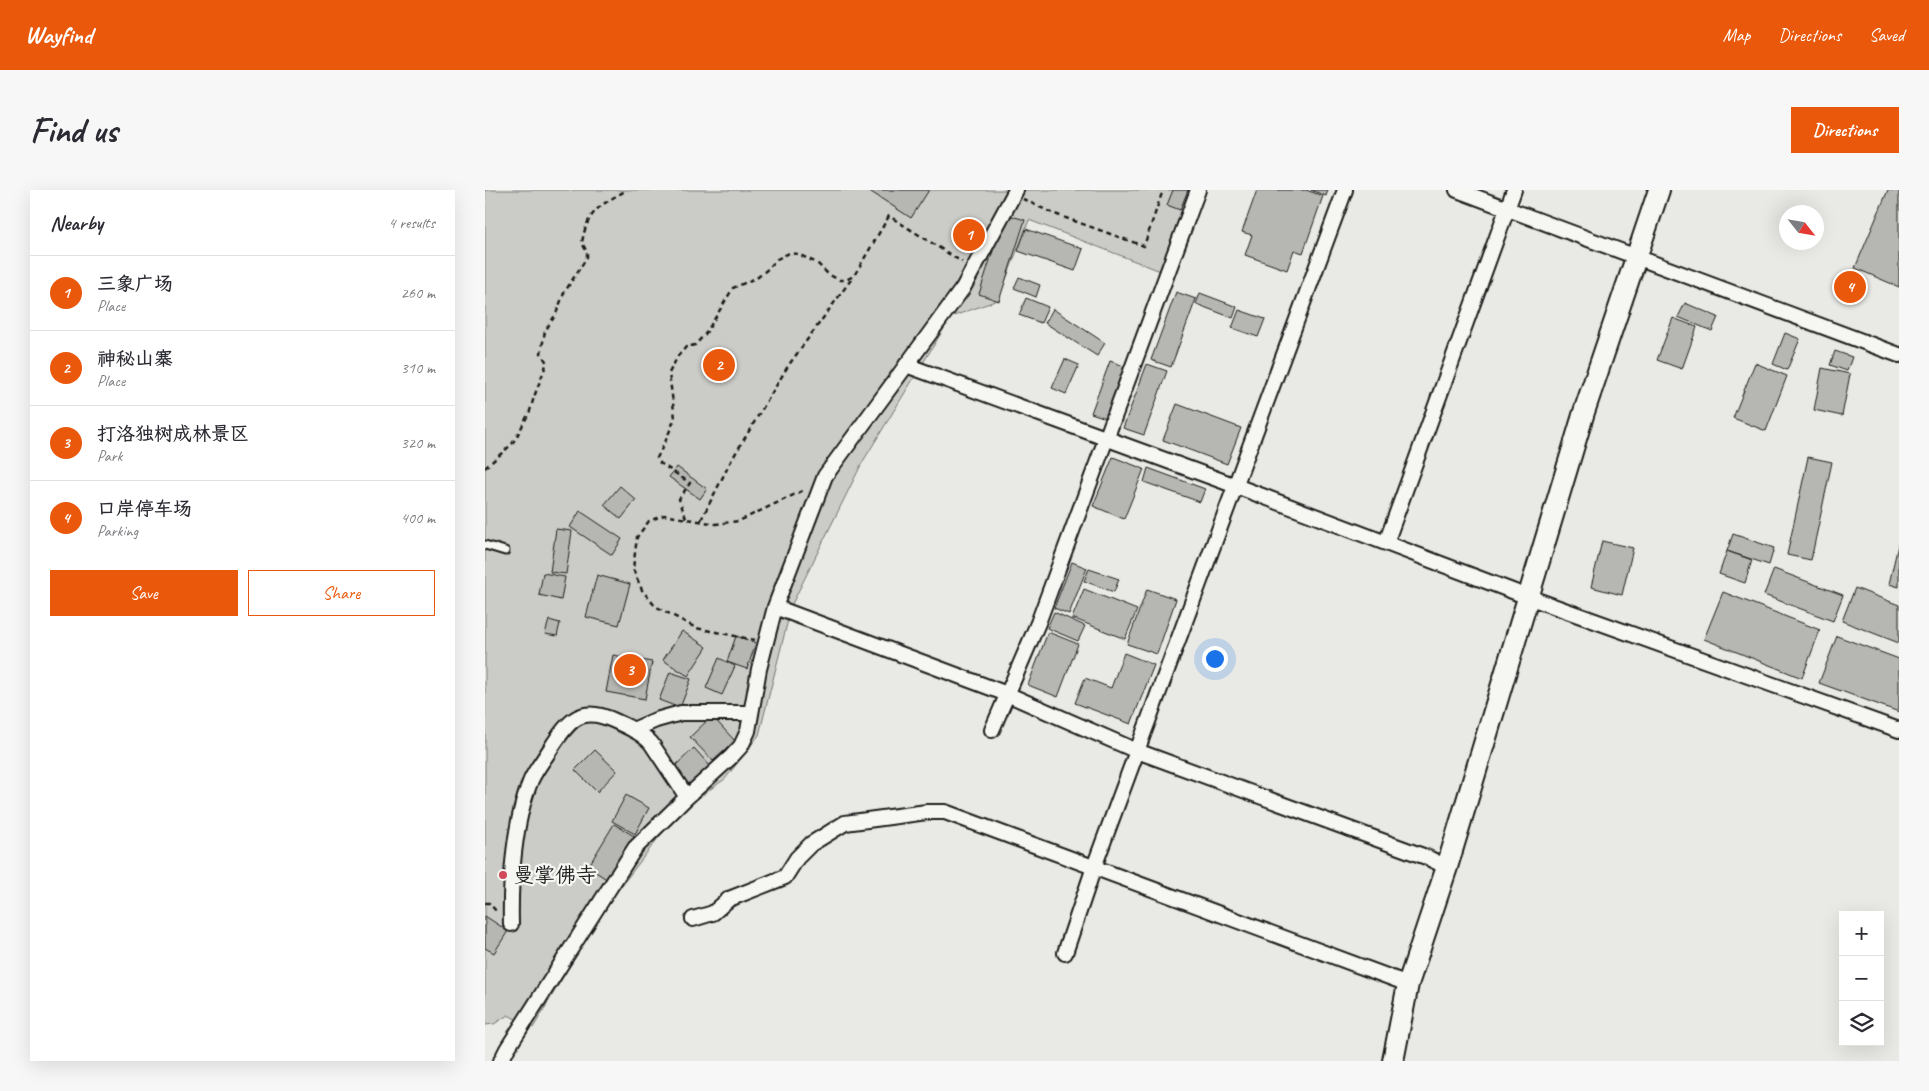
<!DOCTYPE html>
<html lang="en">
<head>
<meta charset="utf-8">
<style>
	body { margin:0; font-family:Caveat,"LXGW WenKai TC",sans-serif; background:#f7f7f7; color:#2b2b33 }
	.controls { position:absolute; right:15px; bottom:15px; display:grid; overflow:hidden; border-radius:0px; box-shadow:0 5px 20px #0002 }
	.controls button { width:45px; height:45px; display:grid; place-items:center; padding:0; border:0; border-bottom:1px solid #e1e1e2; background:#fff; color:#2b2b33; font:25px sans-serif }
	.compass { position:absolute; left:1294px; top:15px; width:45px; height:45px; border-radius:50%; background:#fff; box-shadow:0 5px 20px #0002; rotate:121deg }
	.you { position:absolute; left:729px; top:468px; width:18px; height:18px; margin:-12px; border:4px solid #fff; border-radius:50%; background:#1a73e8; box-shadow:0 0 0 8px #1a73e833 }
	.badge { display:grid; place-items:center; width:32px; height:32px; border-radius:50%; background:#ea580c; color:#fff; font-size:16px; font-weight:700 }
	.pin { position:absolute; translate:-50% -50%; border:2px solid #fff; box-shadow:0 1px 5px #0006 }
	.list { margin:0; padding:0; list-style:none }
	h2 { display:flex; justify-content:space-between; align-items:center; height:65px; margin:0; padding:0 20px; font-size:21px }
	h2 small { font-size:16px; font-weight:400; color:#7c7c81 }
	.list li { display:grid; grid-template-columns:32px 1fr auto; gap:15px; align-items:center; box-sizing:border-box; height:75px; padding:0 20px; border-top:1px solid #e1e1e2 }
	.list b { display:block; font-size:19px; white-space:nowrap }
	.list p { margin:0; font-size:16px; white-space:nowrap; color:#7c7c81 }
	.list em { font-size:16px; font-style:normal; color:#7c7c81 }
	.actions { display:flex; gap:10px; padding:15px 20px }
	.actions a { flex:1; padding:11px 0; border:1px solid #ea580c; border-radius:0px; text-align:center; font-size:18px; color:#ea580c }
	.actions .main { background:#ea580c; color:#fff }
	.icon { flex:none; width:28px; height:28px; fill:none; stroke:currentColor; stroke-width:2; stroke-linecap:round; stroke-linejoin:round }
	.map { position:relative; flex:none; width:1414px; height:871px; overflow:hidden; border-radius:0px }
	header { display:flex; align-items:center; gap:30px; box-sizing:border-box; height:70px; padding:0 25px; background:#ea580c; color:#fff }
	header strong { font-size:24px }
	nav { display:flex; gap:28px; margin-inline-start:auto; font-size:18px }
	.intro { display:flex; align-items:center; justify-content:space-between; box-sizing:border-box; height:120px; padding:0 30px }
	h1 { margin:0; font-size:35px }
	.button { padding:12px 22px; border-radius:0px; background:#ea580c; color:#fff; font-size:18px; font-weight:700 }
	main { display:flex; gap:30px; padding:0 30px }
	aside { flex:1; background:#fff; border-radius:0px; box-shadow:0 5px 20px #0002 }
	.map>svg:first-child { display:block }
</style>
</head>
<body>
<header>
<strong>Wayfind</strong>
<nav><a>Map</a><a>Directions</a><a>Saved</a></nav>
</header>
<div class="intro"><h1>Find us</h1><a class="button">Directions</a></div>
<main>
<aside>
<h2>Nearby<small>4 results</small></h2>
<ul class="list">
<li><span class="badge">1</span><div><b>三象广场</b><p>Place</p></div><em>260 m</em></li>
<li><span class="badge">2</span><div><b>神秘山寨</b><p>Place</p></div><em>310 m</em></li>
<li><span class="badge">3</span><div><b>打洛独树成林景区</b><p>Park</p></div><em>320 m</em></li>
<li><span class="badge">4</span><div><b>口岸停车场</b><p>Parking</p></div><em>400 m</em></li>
</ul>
<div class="actions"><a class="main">Save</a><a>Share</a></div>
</aside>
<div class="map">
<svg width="1414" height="871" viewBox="0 0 1414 871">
	<rect width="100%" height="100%" fill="#e9e9e5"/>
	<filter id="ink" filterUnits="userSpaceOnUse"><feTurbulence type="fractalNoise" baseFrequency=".02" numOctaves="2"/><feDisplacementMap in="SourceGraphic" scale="10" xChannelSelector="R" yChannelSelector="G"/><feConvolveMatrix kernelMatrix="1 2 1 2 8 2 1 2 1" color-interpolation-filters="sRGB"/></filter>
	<g filter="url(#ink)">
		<!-- green -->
		<path fill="#cbcbc7" stroke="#747472" d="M0,0H708L678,82L544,30L513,110L466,127L377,273L307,414L274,545L240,589L194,621L117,721L48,838L23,825L9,834L0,835Z"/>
		<!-- building -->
		<path fill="#b6b6b3" stroke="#1c1c1c" d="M383,0H444L426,28Z
			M688,0H703L695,20L682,15Z
			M772,0H821L838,6L818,63L809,60L802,80L760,65L767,45L757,42Z
			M826,0H843L841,6Z
			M1403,0H1414V97L1370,78Z
			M520,24L540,30L514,111L494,104Z
			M541,39L598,59L590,81L533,61Z
			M534,87L555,95L551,107L529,98Z
			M691,102L711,109L686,177L666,170Z
			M715,103L752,117L748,128L711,114Z
			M541,108L563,117L556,133L534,125Z
			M1200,113L1233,127L1227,141L1193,127Z
			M568,119L620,153L612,166L560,133Z
			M754,120L780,129L773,147L747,138Z
			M1188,128L1212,137L1197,179L1172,170Z
			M1300,143L1315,149L1302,180L1288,174Z
			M1350,161L1367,167L1362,181L1345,175Z
			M580,169L594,175L581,204L567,198Z
			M625,171L639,176L621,228L606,223Z
			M1270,173L1302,186L1281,241L1248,228Z
			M662,174L682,181L659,245L638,238Z
			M1337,178L1365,184L1357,226L1329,220Z
			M692,214L756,238L742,274L678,250Z
			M628,267L659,279L639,329L608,316Z
			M1323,267L1347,272L1326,370L1302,365Z
			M192,277L222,299L215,309L184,287Z
			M663,278L720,299L715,312L659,292Z
			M135,296L151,310L136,329L119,315Z
			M95,321L137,349L127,365L85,337Z
			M71,339L87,341L81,384L65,382Z
			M1248,344L1289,358L1284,375L1242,361Z
			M1117,351L1148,358L1137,405L1106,397Z
			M1414,351V397L1404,394Z
			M1242,361L1267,370L1260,393L1234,384Z
			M587,372L602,378L584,424L569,418Z
			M604,379L634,389L629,402L599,391Z
			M1289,379L1358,405L1348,431L1279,405Z
			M58,383L80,387L76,410L54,405Z
			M112,385L145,394L134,435L101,427Z
			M1370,398L1414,415V453L1357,431Z
			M599,399L652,420L640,449L587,428Z
			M662,399L691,409L672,464L642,454Z
			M1238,402L1335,440L1317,488L1219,449Z
			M569,422L600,436L593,451L562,438Z
			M64,430L75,433L72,446L60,444Z
			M197,441L222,457L203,486L178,470Z
			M563,442L593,454L573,507L543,495Z
			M251,446L271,453L262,479L242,472Z
			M1352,446L1414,469V522L1334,493Z
			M639,463L669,475L646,534L590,513L600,488L626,498Z
			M128,465L167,472L160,509L121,502Z
			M234,468L250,476L237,505L221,498Z
			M185,482L206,489L195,518L174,510Z
			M227,526L250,551L228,571L205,547Z
			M209,558L225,576L204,595L188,578Z
			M110,560L132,581L112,602L90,580Z
			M141,605L164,618L150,644L127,631Z
			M129,634L149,646L123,690L103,677Z
			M0,726L23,741L9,763L0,758Z"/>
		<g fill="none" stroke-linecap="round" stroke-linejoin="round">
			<defs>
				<path id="lane" d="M0,355L20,361"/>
				<path id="street" d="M972,0L1414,165
					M421,175L751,296L1043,407L1414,540
					M901,353L1029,0
					M290,417L522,504L652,561L941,667L962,677
					M148,540L171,530L196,523H266
					M507,540L553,433L713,0
					M208,729L228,723L244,709L300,687L312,668L326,654L360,633L442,622H460L923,794
					M26,734C25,690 29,631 46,590C51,579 60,568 66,558C85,529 96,515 130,531C143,537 157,543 166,553L202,607
					M580,763L609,677L860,0
					M16,871L22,859L150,658L202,607L246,567L256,556L263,541L274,479L290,417L340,286L478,98L531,0"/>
				<path id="secondary" d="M908,871L923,794L962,677L1099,222L1174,0"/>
			</defs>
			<!-- lane casing -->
			<use href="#lane" stroke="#1c1c1c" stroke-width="11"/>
			<!-- street casing -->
			<use href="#street" stroke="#1c1c1c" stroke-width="18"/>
			<!-- secondary casing -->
			<use href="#secondary" stroke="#1c1c1c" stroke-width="24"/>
			<!-- path -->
			<path stroke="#1c1c1c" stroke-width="2.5" stroke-dasharray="5 4" stroke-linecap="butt" d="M538,9L567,23L659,56L678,0
				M0,278L27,254L32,246L45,221L49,207L61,175L62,173L56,163L60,141L71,124L79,103L102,67V62L97,53C102,21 115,15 142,0
				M201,328L194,309L205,293L175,273L172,268L181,250L190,228L184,183L193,166L201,157L210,155L221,143L248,98L273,87L284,78L292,69L304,63L313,64L332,73L343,84L354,90H361L369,86L404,26L477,72
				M216,330L246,271L303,176L368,87
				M270,450L211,438L170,416L157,400L148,379L152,347L164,331L179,325L231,334L254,331L321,299
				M0,713H4L12,722"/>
			<!-- lane -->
			<use href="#lane" stroke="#f6f6f2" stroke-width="7"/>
			<!-- street -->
			<use href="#street" stroke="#f6f6f2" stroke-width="14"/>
			<!-- secondary -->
			<use href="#secondary" stroke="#f6f6f2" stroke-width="20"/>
		</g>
	</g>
	<!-- markers -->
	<circle fill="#d1495b" stroke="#f6f6f2" stroke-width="2" cx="18" cy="685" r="5"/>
	<g text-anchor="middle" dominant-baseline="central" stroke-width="4.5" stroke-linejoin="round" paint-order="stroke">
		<!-- poi labels -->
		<g font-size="21" fill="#1c1c1c" stroke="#f6f6f2" text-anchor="start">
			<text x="28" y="685">曼掌佛寺</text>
		</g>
	</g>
</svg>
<div class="controls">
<button>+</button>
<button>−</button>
<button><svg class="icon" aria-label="layers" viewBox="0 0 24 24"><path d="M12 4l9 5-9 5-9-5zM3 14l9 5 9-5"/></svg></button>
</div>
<svg class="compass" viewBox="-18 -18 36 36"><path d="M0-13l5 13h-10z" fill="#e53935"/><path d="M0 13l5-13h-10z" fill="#7c7c81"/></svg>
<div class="you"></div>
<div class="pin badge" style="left:484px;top:45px">1</div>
<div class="pin badge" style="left:234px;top:175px">2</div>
<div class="pin badge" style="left:145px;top:480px">3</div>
<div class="pin badge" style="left:1365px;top:97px">4</div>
</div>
</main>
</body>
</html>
